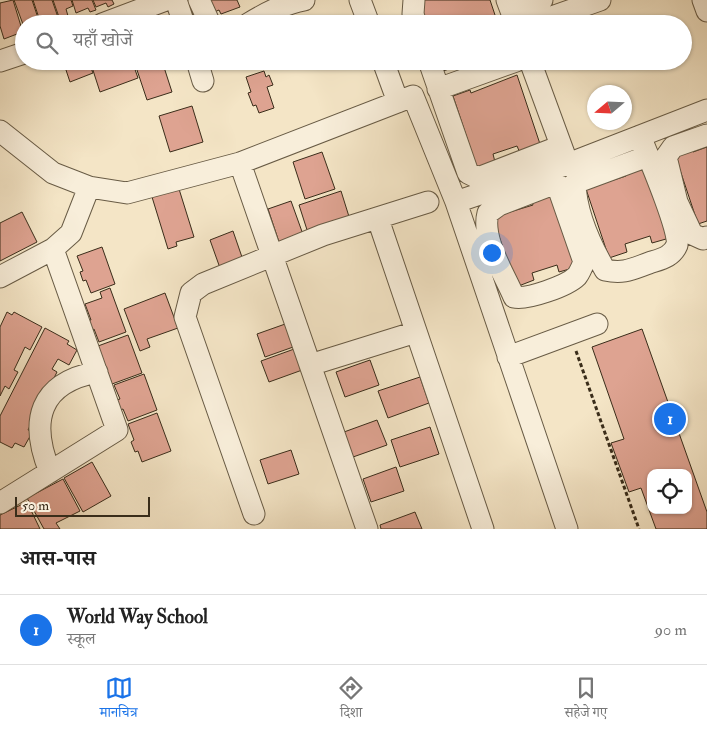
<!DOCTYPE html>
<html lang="hi">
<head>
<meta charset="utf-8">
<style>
	body { margin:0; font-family:"IM FELL Double Pica","Noto Serif Devanagari",serif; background:#f2f2f2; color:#222 }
	.controls { position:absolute; right:15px; bottom:15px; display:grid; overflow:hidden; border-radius:10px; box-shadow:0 1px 4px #0004 }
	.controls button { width:45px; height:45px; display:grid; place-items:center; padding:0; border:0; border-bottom:1px solid #e0e0e0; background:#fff; color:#222; font:25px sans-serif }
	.compass { position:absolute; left:587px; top:85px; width:45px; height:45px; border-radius:50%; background:#fff; box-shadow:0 1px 4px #0004; rotate:251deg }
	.scale { position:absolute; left:15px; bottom:12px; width:135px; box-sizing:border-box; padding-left:5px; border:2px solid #3a2d1a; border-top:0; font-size:14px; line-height:18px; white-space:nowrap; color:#3a2d1a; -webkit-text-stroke:4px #f8eeda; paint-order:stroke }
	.you { position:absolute; left:491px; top:252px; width:18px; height:18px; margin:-12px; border:4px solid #fff; border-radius:50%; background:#1a73e8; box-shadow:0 0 0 8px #1a73e833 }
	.badge { display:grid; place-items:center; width:32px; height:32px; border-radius:50%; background:#1a73e8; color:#fff; font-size:16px; font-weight:700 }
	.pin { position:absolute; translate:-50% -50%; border:2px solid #fff; box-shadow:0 1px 5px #0006 }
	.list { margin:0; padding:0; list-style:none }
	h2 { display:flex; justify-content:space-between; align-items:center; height:65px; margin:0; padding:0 20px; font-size:21px }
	h2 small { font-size:16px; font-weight:400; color:#767676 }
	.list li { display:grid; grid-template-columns:32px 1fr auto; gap:15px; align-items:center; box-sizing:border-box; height:70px; padding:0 20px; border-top:1px solid #e0e0e0 }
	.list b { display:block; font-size:19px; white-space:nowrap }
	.list p { margin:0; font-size:16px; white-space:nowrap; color:#767676 }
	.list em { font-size:16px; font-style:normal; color:#767676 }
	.icon { flex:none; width:28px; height:28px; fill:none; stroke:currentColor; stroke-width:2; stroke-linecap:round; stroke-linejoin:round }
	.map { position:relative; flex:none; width:707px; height:529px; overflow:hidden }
	.search { position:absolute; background:#fff; box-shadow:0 1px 4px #0004; left:15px; right:15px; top:15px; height:55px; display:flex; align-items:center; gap:12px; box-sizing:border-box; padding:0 18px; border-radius:28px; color:#767676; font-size:19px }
	.sheet { height:135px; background:#fff }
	nav { display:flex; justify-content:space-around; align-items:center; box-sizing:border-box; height:70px; border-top:1px solid #e0e0e0; background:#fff; font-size:14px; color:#767676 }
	nav a { display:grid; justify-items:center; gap:2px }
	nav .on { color:#1a73e8 }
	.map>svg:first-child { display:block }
</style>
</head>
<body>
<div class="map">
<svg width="707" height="529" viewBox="0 0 707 529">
	<rect width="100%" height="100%" fill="#f4e5c6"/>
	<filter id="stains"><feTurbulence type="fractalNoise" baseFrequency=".004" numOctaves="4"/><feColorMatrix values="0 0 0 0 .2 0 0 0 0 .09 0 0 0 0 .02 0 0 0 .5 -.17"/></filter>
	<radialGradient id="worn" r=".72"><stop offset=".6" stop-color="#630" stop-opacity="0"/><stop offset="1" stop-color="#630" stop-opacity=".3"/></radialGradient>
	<!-- building -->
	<path fill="#dea391" stroke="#3a2d1a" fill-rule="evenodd" d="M13,0L24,36L19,38L17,34L4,39L0,26V3Z
		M14,0H32L40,24H24V27Z
		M33,0H52L60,23L41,24Z
		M53,0H71L73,6L66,9L68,16L60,20Z
		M72,0H92L96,10L90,12L88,8L76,13Z
		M93,0H112L114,4L108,7L106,3L96,7Z
		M207,0H237L240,7L221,14L219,10L212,13Z
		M419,0H490L498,24H427Z
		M63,61H88L93,73L70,82Z
		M90,61H132L138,78L100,92Z
		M134,61H162L172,92L147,100Z
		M439,61H460L461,65L443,71Z
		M264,71L266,77L269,75L273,85L267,87L274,108L259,113L256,105L253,106L248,93L251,92L246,77Z
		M517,75L541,147L520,153L517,146L493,154L495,162L477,168L453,96L470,90L471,93Z
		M192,106L203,142L170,152L159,116Z
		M707,147V221L698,224L675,155L693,149V152Z
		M322,152L335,189L305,199L293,162Z
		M649,165L673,237L652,243L650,236L625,244L627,252L609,258L585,186L604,183L626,176V173Z
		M179,189L194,237L176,242L177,246L168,249L152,197Z
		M341,191L351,223L309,236L299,205Z
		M556,194L580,266L559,272L557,265L532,273L534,280L516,287L492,215L510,209V212L533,205L532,202Z
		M291,201L305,240L281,248L268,209Z
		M22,212L37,242L0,261V223Z
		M233,231L243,260L220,268L210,240Z
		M102,247L115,284L91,293L86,280L83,281L80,272L83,271L77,256Z
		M110,288L126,332L99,342L94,329L91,331L87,321L91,320L85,304L102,298L100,292Z
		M165,293L178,328L147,339L150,347L140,351L124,309Z
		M7,312L12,315L14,312L42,327L30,350L25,347L14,370L18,372L9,389L5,386L0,396V327Z
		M288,323L296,346L265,357L257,334Z
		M45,328L69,341L67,344L77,350L69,365L58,359L52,369L57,372L28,430L33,431L24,447L15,443L12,448L0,442V416Z
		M642,329L707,512V529H656L641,488L629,492L611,443L624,439L592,347ZM651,473H688V510H651Z
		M128,335L142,373L112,384L98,346Z
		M297,348L305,369L269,382L261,361Z
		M370,360L379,385L345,397L336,372Z
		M144,374L157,410L128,421L123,409L120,410L116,400L120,399L114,385Z
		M420,377L429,403L388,418L378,391Z
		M157,413L171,451L142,462L138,451L135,452L131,442L134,440L128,424Z
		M377,420L387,445L353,457L344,432Z
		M430,427L439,454L400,467L391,440Z
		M291,450L299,474L268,484L260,460Z
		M92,462L111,496L83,512L64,478Z
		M396,467L404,491L371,502L363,479Z
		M63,479L80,511L56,523L60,529H44L27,498Z
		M27,502L40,529H0V515Z
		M415,512L422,529H381L380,525Z"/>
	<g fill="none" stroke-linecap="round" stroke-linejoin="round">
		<defs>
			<path id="minor" d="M176,0L184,24
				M199,0L210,24
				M360,0L369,24
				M414,0L413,14L416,24
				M507,0L516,24
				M515,0L523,6L542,0
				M703,0L707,11
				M102,24L166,0
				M248,24C266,13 283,4 304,0
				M532,24L600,0
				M0,61L24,53
				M197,61L203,81
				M383,61L398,102
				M429,61L468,173L478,178L561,146
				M530,61L566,159
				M438,89L516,61
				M0,131L53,173L89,187L127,193L240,163L413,96L456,202L567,529
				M707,135L673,147L666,157L677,202L692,234L703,239L707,237
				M640,136C647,153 681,233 677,245C672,257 661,259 649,263C632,269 624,274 605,270C590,244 576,214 575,183L648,156
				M240,163L367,529
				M552,170L584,262C582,267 580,272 577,276C567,286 527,300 514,297C504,273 481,239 488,213L499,205L556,183
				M456,202L568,164L707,110
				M378,219L483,529
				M0,277L53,249L71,233L89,187
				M508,357L597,324
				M310,365L416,332
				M50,472C29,421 39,383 97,372
				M0,503L117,430L53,249
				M254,514L185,317L191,293L203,284L323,235L428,202"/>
		</defs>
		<!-- minor casing -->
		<use href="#minor" stroke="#685b45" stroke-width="23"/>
		<!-- path -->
		<path stroke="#3a2d1a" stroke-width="3" stroke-dasharray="4 2.5" stroke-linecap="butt" d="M576,351L639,529"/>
		<!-- minor -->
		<use href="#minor" stroke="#f8eeda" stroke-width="21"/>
	</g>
	<rect width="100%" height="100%" filter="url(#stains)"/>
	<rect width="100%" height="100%" fill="url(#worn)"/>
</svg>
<div class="controls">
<button><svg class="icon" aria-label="locate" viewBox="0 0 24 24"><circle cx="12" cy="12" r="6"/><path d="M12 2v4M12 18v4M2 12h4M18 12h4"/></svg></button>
</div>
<svg class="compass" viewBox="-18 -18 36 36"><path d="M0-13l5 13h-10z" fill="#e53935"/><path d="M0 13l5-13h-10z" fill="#767676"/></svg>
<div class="scale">50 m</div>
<div class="you"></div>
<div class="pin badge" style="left:670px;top:419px">1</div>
<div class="search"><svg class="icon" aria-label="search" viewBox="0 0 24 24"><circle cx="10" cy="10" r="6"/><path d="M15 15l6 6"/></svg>यहाँ खोजें</div>
</div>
<section class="sheet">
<h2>आस-पास<small></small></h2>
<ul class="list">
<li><span class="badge">1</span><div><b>World Way School</b><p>स्कूल</p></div><em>90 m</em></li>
</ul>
</section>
<nav>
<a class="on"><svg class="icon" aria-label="map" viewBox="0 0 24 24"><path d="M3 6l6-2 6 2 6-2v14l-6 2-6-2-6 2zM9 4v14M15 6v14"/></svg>मानचित्र</a>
<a><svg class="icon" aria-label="directions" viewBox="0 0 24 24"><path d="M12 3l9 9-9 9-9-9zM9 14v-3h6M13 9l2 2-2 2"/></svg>दिशा</a>
<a><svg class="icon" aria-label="saved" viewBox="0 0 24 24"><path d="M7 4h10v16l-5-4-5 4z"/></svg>सहेजे गए</a>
</nav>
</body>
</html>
